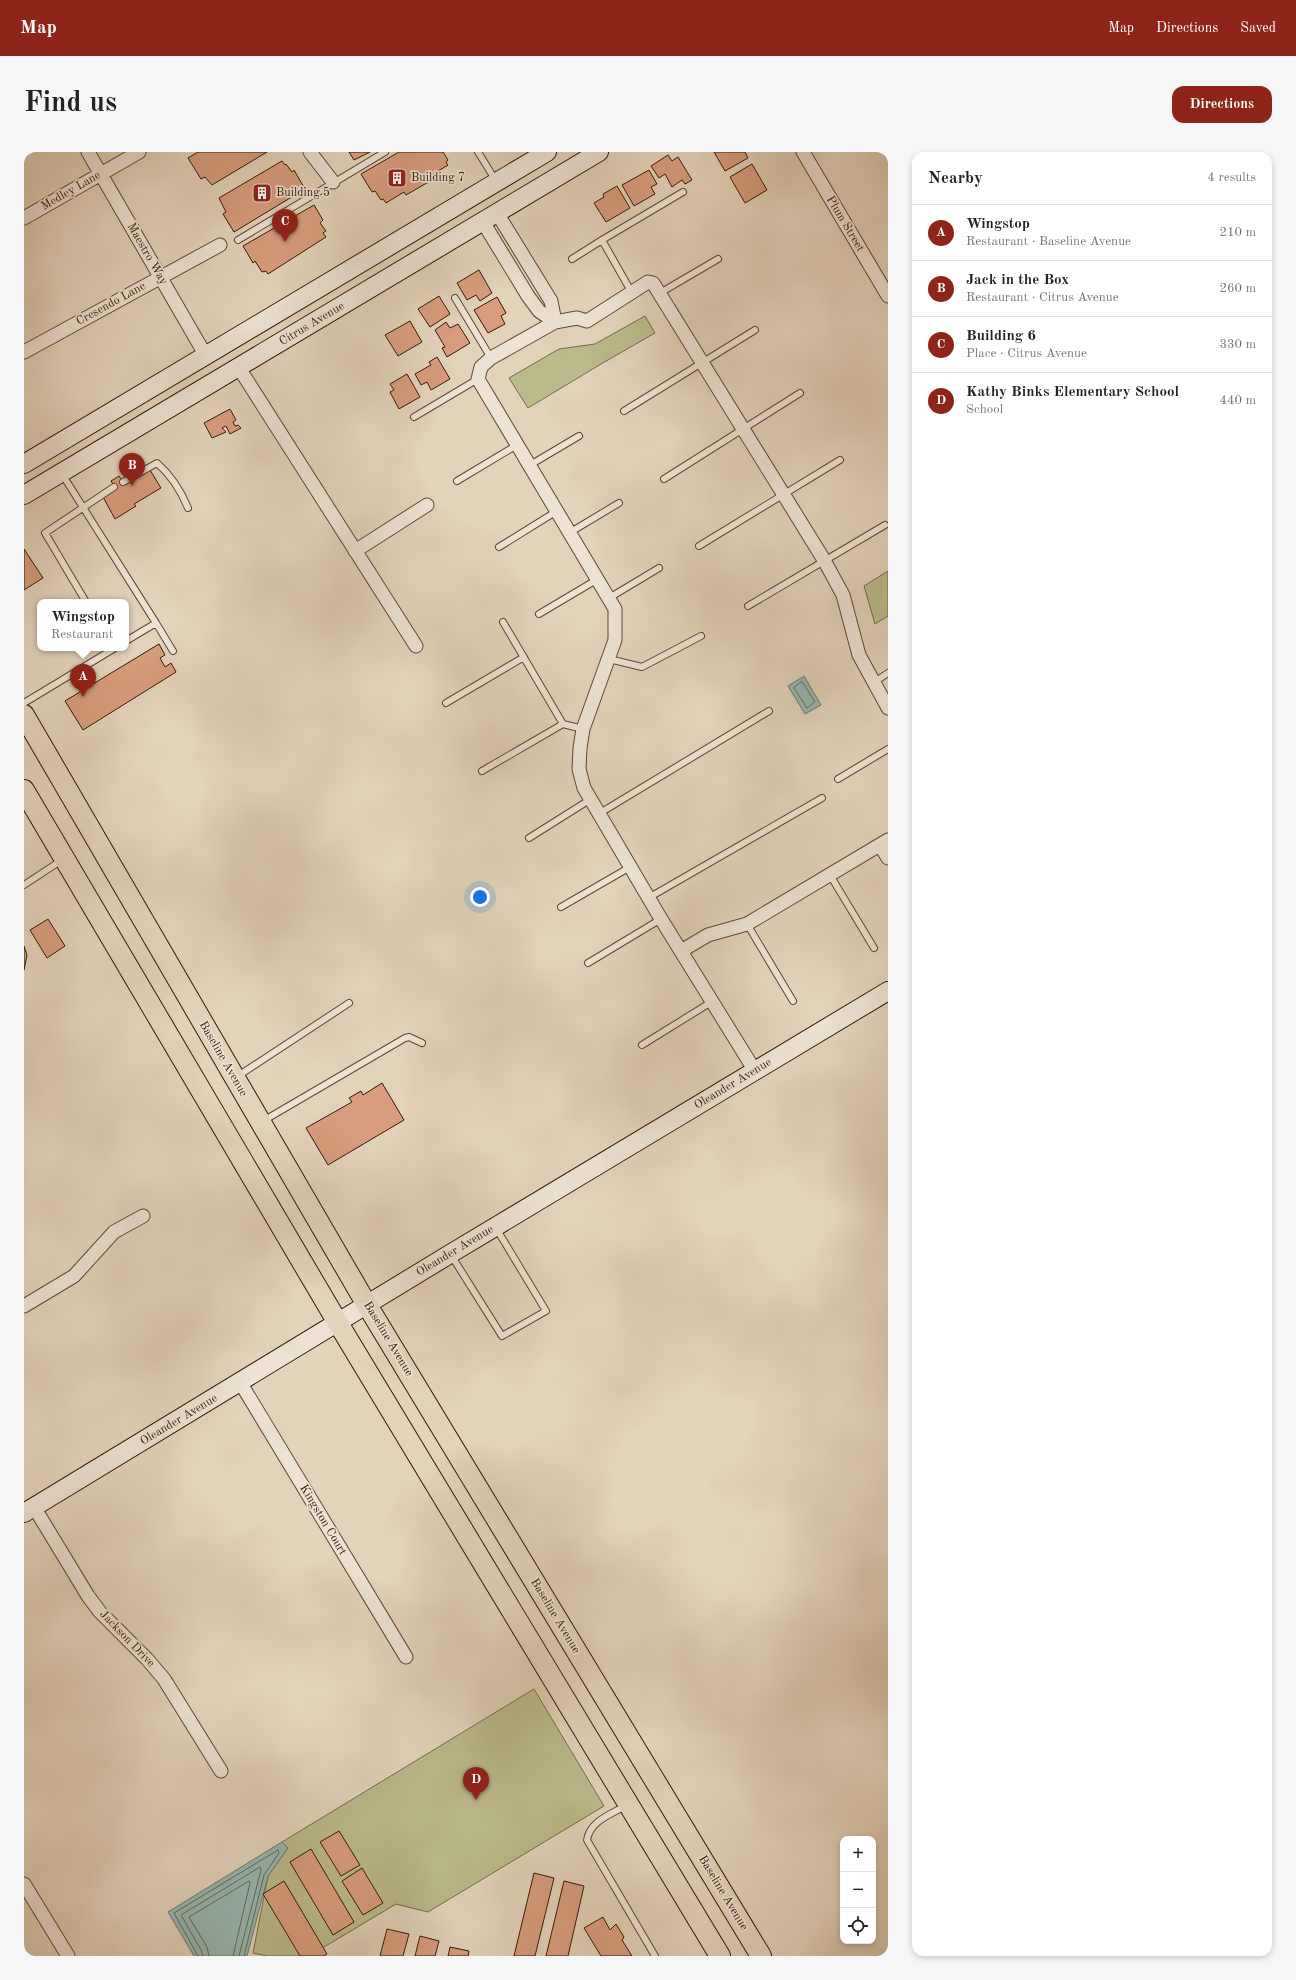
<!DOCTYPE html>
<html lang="en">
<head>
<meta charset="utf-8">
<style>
	body { margin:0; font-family:"Old Standard TT",serif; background:#f6f6f6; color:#222 }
	.controls { position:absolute; right:12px; bottom:12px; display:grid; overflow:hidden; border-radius:8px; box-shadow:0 2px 6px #0003 }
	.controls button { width:36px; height:36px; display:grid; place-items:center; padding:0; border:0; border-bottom:1px solid #e0e0e0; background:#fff; color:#222; font:20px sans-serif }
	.you { position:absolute; left:456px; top:745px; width:14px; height:14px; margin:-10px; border:3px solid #fff; border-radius:50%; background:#1a73e8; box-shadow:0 0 0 6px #1a73e833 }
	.badge { display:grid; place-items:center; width:26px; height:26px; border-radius:50%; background:#8f2418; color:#fff; font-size:13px; font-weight:700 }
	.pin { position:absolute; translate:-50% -33px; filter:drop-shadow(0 1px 2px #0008) }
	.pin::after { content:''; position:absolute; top:21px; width:14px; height:12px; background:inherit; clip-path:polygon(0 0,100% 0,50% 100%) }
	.popup { position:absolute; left:13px; top:447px; width:92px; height:52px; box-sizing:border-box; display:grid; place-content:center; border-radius:8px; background:#fff; filter:drop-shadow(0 1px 3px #0005); font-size:13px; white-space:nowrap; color:#767676 }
	.popup b { font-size:15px; color:#222 }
	.popup::after { content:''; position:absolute; left:50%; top:100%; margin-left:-8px; border:8px solid transparent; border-top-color:#fff }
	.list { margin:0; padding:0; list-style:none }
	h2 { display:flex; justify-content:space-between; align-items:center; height:52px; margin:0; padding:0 16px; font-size:17px }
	h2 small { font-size:13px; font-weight:400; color:#767676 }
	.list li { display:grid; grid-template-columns:26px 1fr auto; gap:12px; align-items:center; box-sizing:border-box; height:56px; padding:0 16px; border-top:1px solid #e0e0e0 }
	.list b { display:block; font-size:15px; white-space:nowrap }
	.list p { margin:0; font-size:13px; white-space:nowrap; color:#767676 }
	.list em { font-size:13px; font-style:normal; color:#767676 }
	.icon { flex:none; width:22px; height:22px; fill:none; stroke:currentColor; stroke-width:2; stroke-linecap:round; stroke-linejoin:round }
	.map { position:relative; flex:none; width:864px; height:1804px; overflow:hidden; border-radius:12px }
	header { display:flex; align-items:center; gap:24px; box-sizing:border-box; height:56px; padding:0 20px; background:#8f2418; color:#fff }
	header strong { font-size:19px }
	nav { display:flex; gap:22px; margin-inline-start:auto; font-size:14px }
	.intro { display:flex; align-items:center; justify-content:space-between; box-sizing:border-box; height:96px; padding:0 24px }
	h1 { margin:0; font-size:28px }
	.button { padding:10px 18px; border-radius:12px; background:#8f2418; color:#fff; font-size:14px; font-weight:700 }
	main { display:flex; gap:24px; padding:0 24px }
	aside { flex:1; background:#fff; border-radius:12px; box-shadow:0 2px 6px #0003 }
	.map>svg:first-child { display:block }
</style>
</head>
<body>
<header>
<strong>Map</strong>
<nav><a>Map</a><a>Directions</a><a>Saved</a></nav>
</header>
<div class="intro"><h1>Find us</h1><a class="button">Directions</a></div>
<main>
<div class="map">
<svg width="864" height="1804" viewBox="0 0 864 1804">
	<rect width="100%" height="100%" fill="#e3d3bb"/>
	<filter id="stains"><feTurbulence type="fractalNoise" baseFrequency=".005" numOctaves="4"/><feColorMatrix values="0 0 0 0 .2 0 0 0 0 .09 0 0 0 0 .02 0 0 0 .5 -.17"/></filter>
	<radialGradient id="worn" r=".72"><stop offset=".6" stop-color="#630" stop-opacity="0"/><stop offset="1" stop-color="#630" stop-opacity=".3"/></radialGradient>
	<!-- green -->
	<path fill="#bbba8b" stroke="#776a46" d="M621,164L631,181L577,212L504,256L485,226L535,197L571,192Z
		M864,419V464L851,472L840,434Z
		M510,1537L580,1654L404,1760L372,1752L285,1804H243L229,1801L244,1724L264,1696L258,1690Z"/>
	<!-- water -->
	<path fill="#95b7b1" stroke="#6e786a" d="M780,524L797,553L781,562L764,534Z
		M258,1690L264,1696L244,1724L223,1804H170L144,1760Z"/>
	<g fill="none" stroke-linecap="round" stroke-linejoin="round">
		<!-- shore -->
		<path stroke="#646858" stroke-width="1" d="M777,530L779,531L791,550L783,556L770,536Z
			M174,1804L150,1761L254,1698L255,1701L240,1723L220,1804
			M179,1804L177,1798L157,1763L236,1715L237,1718L215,1804
			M185,1804L183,1795L165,1765L225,1729L226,1731L209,1804"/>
	</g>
	<!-- building -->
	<path fill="#d79d7e" stroke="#331a00" d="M174,0H243L188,33L181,25L177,27L164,6Z
		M325,0H346L330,8Z
		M375,0H419L424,8L422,10L424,13L406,24L408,28L382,43L380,40L362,51L359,47L357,48L351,39L348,40L337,22Z
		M690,0H721L724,6L701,19Z
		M644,3L648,9L654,5L668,28L661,32L658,28L648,35L641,22L635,26L627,14Z
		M258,9L261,13L262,12L268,20L270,18L281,37L210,80L199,62L202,60L195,46Z
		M728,12L743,38L721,51L706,25Z
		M625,18L633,32L627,35L631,42L610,54L598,33Z
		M593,34L606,56L582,70L570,51L580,45L579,42Z
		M290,53L299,68L296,71L302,79L299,81L302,85L244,122L242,119L238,120L231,109L229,111L219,94Z
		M455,118L468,141L456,149L452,143L443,148L433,131Z
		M415,144L426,162L406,175L394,157Z
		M473,145L482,161L477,164L481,172L464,181L450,158Z
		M386,169L398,190L374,204L361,183Z
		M422,170L426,176L434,172L446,191L423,205L418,196L421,195L411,178Z
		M413,205L426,227L407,238L403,230L397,233L391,222L407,213L405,210Z
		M383,222L396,245L375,257L366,240L370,238L366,232Z
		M206,257L212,268L209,270L211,274L214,273L217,276L206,282L202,274L198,276L202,280L188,286L180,271Z
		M126,318L137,336L110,352L112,354L91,367L79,345L92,337L87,329L95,324L101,333Z
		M0,397L19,426L0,438Z
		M135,492L141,503L136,506L141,515L147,511L152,520L59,578L41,549Z
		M24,767L41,794L23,806L6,778Z
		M0,794L3,803L0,818Z
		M358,931L380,968L304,1013L282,976L328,950L325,946L337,939L339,943Z
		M315,1679L336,1713L317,1724L296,1690Z
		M287,1697L330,1770L309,1783L266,1710Z
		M338,1716L359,1751L339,1763L318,1729Z
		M510,1721L530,1726L511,1804H490Z
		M260,1729L303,1802L300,1804H276L239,1742Z
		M540,1729L560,1734L544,1804H522Z
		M579,1765L586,1778L592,1772L600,1785L598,1788L608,1804H577L560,1776Z
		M363,1777L385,1782L379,1804H356Z
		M396,1784L415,1789L411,1804H391Z
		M426,1795L445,1799L444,1804H424Z"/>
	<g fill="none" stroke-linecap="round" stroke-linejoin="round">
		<defs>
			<path id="lane" d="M454,0L472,29
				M214,88L361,0
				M548,107L578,88
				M608,141L578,88L659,40
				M636,141L694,107
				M431,146L467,206
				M600,259L731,178
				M390,265L454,227
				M506,313L555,284
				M38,322L132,471L102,489
				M640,327L776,241
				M433,329L493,293
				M99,330L133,311C148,324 157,339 164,356
				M545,381L595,351
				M675,394L816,308
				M475,395L533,359
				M585,446L635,416
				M62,450L21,381L90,335
				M724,454L861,373
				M515,462L574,427
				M479,470L539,572L559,577
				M132,471L149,499
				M585,507L618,515L677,484
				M849,531L864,521
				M0,551L91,496
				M422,551L500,505
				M458,619L539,572
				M814,627L864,597
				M576,661L745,559
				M505,686L567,647
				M806,723L850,796
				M0,733L38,708
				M626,745L798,646
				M537,755L608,714
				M723,772L769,849
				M564,811L637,767
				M618,893L689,849
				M214,924L325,851
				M239,969L381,886L385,885L398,891
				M427,1103L478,1184L522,1159L472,1076
				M601,1654C586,1663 566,1669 563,1688L631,1804"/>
			<path id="street" d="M64,0L182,204
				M286,0L309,30
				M779,0L864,144
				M473,61L527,149L531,170
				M0,66L115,0
				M459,70L504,144L515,159L531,170
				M0,200L196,93
				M215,216L392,494
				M331,399L403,353
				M856,693L864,706
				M657,799L684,783L723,772L864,688
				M731,919L637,767L560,636L555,617L556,596L559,577L591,488V457L454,227L457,215L467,206L531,170L553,166L563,169L624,130L629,131L800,408L819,443L835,503L864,556
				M0,1154L50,1124L90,1080L119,1064
				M216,1230L382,1505
				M10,1355L64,1444L76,1460L123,1507L140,1527L197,1619
				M0,1732L44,1804"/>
			<path id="secondary" d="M0,312L523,0
				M0,343L575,0
				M0,1361L426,1102L864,839"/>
			<path id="primary" d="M0,563L343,1153L737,1804
				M0,638L314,1171L696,1804"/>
		</defs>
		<!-- lane casing -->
		<use href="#lane" stroke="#5f482f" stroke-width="8"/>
		<!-- street casing -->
		<use href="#street" stroke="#5f482f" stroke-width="15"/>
		<!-- secondary casing -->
		<use href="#secondary" stroke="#331a00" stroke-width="20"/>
		<!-- primary casing -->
		<use href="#primary" stroke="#331a00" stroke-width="22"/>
		<!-- lane -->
		<use href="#lane" stroke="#ede2d3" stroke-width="6"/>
		<!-- street -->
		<use href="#street" stroke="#ede2d3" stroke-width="13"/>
		<!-- secondary -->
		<use href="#secondary" stroke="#ede2d3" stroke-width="18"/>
		<!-- primary -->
		<use href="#primary" stroke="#e3d3bb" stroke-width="20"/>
	</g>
	<!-- icons -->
	<defs>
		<symbol id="building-square" viewBox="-11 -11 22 22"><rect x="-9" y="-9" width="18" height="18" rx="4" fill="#8f2418" stroke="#ede2d3"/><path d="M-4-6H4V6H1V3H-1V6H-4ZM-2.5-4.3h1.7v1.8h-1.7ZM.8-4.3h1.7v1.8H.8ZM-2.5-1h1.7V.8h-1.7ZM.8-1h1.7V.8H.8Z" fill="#fff"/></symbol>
	</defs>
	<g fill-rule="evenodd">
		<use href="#building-square" x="362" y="15" width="22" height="22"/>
		<use href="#building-square" x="227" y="30" width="22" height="22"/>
	</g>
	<g text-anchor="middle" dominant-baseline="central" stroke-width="3.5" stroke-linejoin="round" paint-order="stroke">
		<!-- poi labels -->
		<g font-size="12" fill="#331a00" stroke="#ede2d3" text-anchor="start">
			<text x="387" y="26">Building 7</text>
			<text x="252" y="41">Building 5</text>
		</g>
		<!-- street labels -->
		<g font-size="12" fill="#331a00" stroke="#ede2d3">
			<text transform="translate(47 39) rotate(-30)">Medley Lane</text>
			<text transform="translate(821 72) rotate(59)">Plum Street</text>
			<text transform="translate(123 102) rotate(60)">Maestro Way</text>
			<text transform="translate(87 152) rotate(-29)">Cresendo Lane</text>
			<text transform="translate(288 172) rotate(-31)">Citrus Avenue</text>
			<text transform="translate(199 907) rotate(60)">Baseline Avenue</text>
			<text transform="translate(709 932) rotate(-31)">Oleander Avenue</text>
			<text transform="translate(431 1099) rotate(-31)">Oleander Avenue</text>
			<text transform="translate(364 1187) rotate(59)">Baseline Avenue</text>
			<text transform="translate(155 1268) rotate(-31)">Oleander Avenue</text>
			<text transform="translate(299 1368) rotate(59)">Kingston Court</text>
			<text transform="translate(531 1464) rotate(59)">Baseline Avenue</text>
			<text transform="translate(103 1487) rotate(46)">Jackson Drive</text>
			<text transform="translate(699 1741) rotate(59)">Baseline Avenue</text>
		</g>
	</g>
	<rect width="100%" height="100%" filter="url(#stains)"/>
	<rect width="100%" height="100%" fill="url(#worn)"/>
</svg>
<div class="controls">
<button>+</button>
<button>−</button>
<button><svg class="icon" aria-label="locate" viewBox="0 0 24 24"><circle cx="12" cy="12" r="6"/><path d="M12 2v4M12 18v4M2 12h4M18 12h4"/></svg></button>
</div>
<div class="you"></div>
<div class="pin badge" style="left:59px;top:545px">A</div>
<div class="popup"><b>Wingstop</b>Restaurant</div>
<div class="pin badge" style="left:108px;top:334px">B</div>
<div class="pin badge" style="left:261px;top:90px">C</div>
<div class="pin badge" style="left:452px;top:1648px">D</div>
</div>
<aside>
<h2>Nearby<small>4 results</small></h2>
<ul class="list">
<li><span class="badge">A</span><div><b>Wingstop</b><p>Restaurant · Baseline Avenue</p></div><em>210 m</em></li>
<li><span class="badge">B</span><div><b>Jack in the Box</b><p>Restaurant · Citrus Avenue</p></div><em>260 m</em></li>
<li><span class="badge">C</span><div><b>Building 6</b><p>Place · Citrus Avenue</p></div><em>330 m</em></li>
<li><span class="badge">D</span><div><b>Kathy Binks Elementary School</b><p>School</p></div><em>440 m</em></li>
</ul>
</aside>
</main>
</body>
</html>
